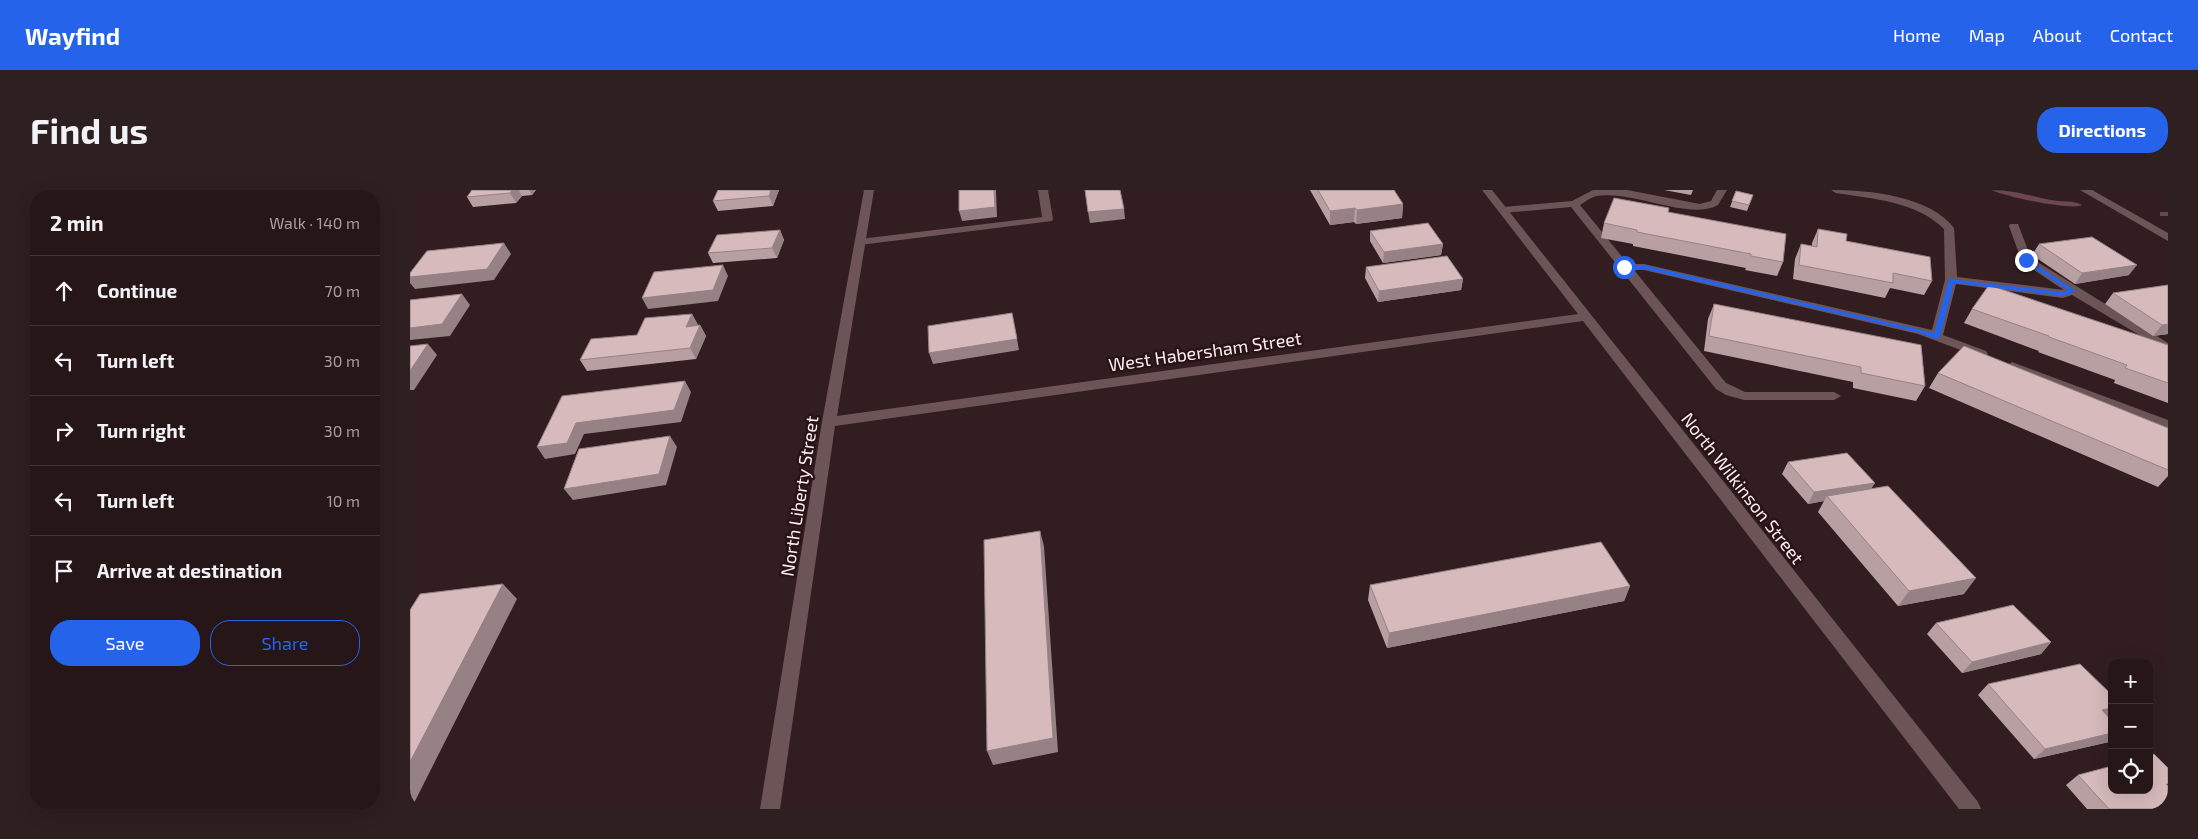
<!DOCTYPE html>
<html lang="en">
<head>
<meta charset="utf-8">
<style>
	body { margin:0; font-family:"Exo 2",sans-serif; background:#2e1f21; color:#f1f3f6 }
	.controls { position:absolute; right:15px; bottom:15px; display:grid; overflow:hidden; border-radius:10px; box-shadow:0 5px 20px #0002 }
	.controls button { width:45px; height:45px; display:grid; place-items:center; padding:0; border:0; border-bottom:1px solid #423537; background:#261618; color:#f1f3f6; font:25px sans-serif }
	.stop { position:absolute; width:15px; height:15px; margin:-11px; border:4px solid #2563eb; border-radius:50%; background:#fff }
	.stop.end { background:#2563eb; border-color:#fff; box-shadow:0 1px 5px #0008 }
	.list { margin:0; padding:0; list-style:none }
	h2 { display:flex; justify-content:space-between; align-items:center; height:65px; margin:0; padding:0 20px; font-size:21px }
	h2 small { font-size:16px; font-weight:400; color:#a49fa2 }
	.list li { display:grid; grid-template-columns:32px 1fr auto; gap:15px; align-items:center; box-sizing:border-box; height:70px; padding:0 20px; border-top:1px solid #423537 }
	.list b { display:block; font-size:19px; white-space:nowrap }
	.list em { font-size:16px; font-style:normal; color:#a49fa2 }
	.actions { display:flex; gap:10px; padding:15px 20px }
	.actions a { flex:1; padding:11px 0; border:1px solid #2563eb; border-radius:20px; text-align:center; font-size:18px; color:#2563eb }
	.actions .main { background:#2563eb; color:#fff }
	.icon { flex:none; width:28px; height:28px; fill:none; stroke:currentColor; stroke-width:2; stroke-linecap:round; stroke-linejoin:round }
	.map { position:relative; flex:none; width:1758px; height:619px; overflow:hidden; border-radius:20px }
	header { display:flex; align-items:center; gap:30px; box-sizing:border-box; height:70px; padding:0 25px; background:#2563eb; color:#fff }
	header strong { font-size:24px }
	nav { display:flex; gap:28px; margin-inline-start:auto; font-size:18px }
	.intro { display:flex; align-items:center; justify-content:space-between; box-sizing:border-box; height:120px; padding:0 30px }
	h1 { margin:0; font-size:35px }
	.button { padding:12px 22px; border-radius:20px; background:#2563eb; color:#fff; font-size:18px; font-weight:700 }
	main { display:flex; gap:30px; padding:0 30px }
	aside { flex:1; background:#261618; border-radius:20px; box-shadow:0 5px 20px #0002 }
	.map>svg:first-child { display:block }
</style>
</head>
<body>
<header>
<strong>Wayfind</strong>
<nav><a>Home</a><a>Map</a><a>About</a><a>Contact</a></nav>
</header>
<div class="intro"><h1>Find us</h1><a class="button">Directions</a></div>
<main>
<aside>
<h2>2 min<small>Walk · 140 m</small></h2>
<ul class="list">
<li><svg class="icon" aria-label="ahead" viewBox="0 0 24 24"><path d="M12 20V5M6 11l6-6 6 6"/></svg><div><b>Continue</b></div><em>70 m</em></li>
<li><svg class="icon" aria-label="left" viewBox="0 0 24 24"><path d="M17 20v-9H6M10 6l-5 5 5 5"/></svg><div><b>Turn left</b></div><em>30 m</em></li>
<li><svg class="icon" aria-label="right" viewBox="0 0 24 24"><path d="M7 20v-9h11M14 6l5 5-5 5"/></svg><div><b>Turn right</b></div><em>30 m</em></li>
<li><svg class="icon" aria-label="left" viewBox="0 0 24 24"><path d="M17 20v-9H6M10 6l-5 5 5 5"/></svg><div><b>Turn left</b></div><em>10 m</em></li>
<li><svg class="icon" aria-label="arrive" viewBox="0 0 24 24"><path d="M6 21V4h12l-3 4 3 4H6"/></svg><div><b>Arrive at destination</b></div></li>
</ul>
<div class="actions"><a class="main">Save</a><a>Share</a></div>
</aside>
<div class="map">
<svg width="1758" height="619" viewBox="0 0 1758 619">
	<rect width="100%" height="100%" fill="#321e20"/>
	<g fill="none" stroke-linecap="round" stroke-linejoin="round">
		<!-- stream -->
		<path fill="#6c474f" fill-rule="evenodd" d="M1582,0C1602,0 1621,6 1641,10C1651,12 1664,10 1672,15C1663,21 1592,6 1582,0Z
			M1750,22H1758V26H1750Z"/>
		<!-- lane -->
		<path fill="#6d5557" fill-rule="evenodd" d="M628,0H638L643,29L642,31L450,55L445,52L450,49L632,27Z
			M1183,0H1217L1290,14L1301,11L1307,0H1317L1308,15C1280,31 1222,0 1187,6C1181,7 1175,12 1170,15L1218,74H1234L1522,140L1535,90L1534,39C1506,11 1463,9 1426,3L1421,0C1459,0 1520,6 1544,38L1547,87L1654,100L1612,72L1599,36L1600,34H1608L1621,68L1758,153V162L1662,105L1653,108L1546,94L1533,145L1576,161L1578,164L1572,168L1508,144L1234,80H1224L1316,193L1335,202H1424L1431,206L1424,210H1334L1316,205L1306,199L1161,17L1093,23L1088,20L1093,17L1162,11Z
			M1602,172L1758,230V240L1597,179L1596,176Z"/>
		<!-- street -->
		<path fill="#6d5557" fill-rule="evenodd" d="M454,0H464L427,226L1168,124L1072,0H1082L1568,612L1571,619H1549L1173,131L425,236L370,619H350L412,232Z
			M1670,0H1682L1758,43V51Z"/>
	</g>
	<!-- wall -->
	<path fill="#b8a0a2" d="M62,0H126L122,5L112,6L106,13L63,17L57,7Z
		M308,0H369L363,16L308,21L303,11Z
		M900,0H984L993,14L992,28L946,34L944,32L920,35Z
		M1254,0H1283L1281,5Z
		M1326,1L1343,5L1337,21L1320,17Z
		M1258,22L1373,72L1367,86L1335,80L1336,78L1223,56V54L1191,48L1194,33Z
		M1408,39L1436,51L1522,91L1514,105L1480,98L1475,108L1383,89L1385,69L1391,54L1402,56V53Z
		M370,40L374,50L367,68L303,73L298,63Z
		M960,41L1033,54L1031,65L973,73L960,51Z
		M1629,54L1719,85L1665,94L1622,65Z
		M956,77L1053,89L1051,100L968,112L955,88Z
		M1758,95V144L1743,146L1695,114L1703,103Z
		M1304,114L1515,196L1506,211L1443,198V192L1294,161L1298,129Z
		M1562,119L1758,155V213L1704,193L1705,190L1628,162L1629,161L1554,133Z
		M282,124L288,135H287H290L296,146L286,169L177,181L170,170L227,145Z
		M1528,183L1758,238V286L1748,297L1519,198Z
		M1378,272L1462,299L1554,404L1488,416L1408,322L1414,311L1398,314L1372,284Z
		M960,395L1220,396L1214,411L977,458L958,410Z
		M1526,433L1641,452L1631,464L1552,483L1517,444Z
		M1578,494L1702,518V525L1698,527L1699,552L1624,569L1568,505Z
		M1668,585L1758,619H1677L1656,595Z"/>
	<!-- shaded-wall -->
	<path fill="#968284" d="M102,0H109L112,6L106,13L100,3Z
		M119,0H126L122,5Z
		M361,0H369L363,16L359,6Z
		M584,0H586L587,27L552,31L549,21Z
		M993,14L992,28L946,34L947,20Z
		M945,18L944,32L920,35V21Z
		M714,19L715,29L680,33L678,22Z
		M370,40L374,50L367,68L362,58Z
		M94,53L101,64L84,90L5,99L0,93V87Z
		M1033,54L1031,65L973,73L974,62Z
		M313,75L318,86L308,111L238,119L232,108Z
		M1727,75L1719,85L1665,94L1672,83Z
		M1053,89L1051,100L968,112L969,101Z
		M52,104L60,115L40,146L0,150V138Z
		M602,123L609,160L523,174L519,163Z
		M282,124L288,135L282,148L276,137Z
		M1758,134V144L1743,146L1752,135Z
		M290,135L296,146L286,169L280,158Z
		M18,154L27,165L4,200H0V181Z
		M275,191L281,202L271,232L174,244L165,264L135,269L127,257L166,233Z
		M260,246L267,257L256,295L163,310L154,299Z
		M1465,293L1458,304L1417,306L1414,311L1398,314L1404,302Z
		M630,341L634,356L648,562L583,575L577,561Z
		M1566,388L1554,404L1488,416L1499,401Z
		M93,394L107,409L1,619H0V572Z
		M1220,396L1214,411L977,458L979,443Z
		M1641,452L1631,464L1552,483L1562,472Z
		M1702,518V525L1700,527L1680,531L1692,520Z
		M1702,543V549L1699,552L1624,569L1635,559Z"/>
	<!-- building -->
	<path fill="#d6babc" stroke="#968284" d="M62,0H102L100,3L57,7Z
		M308,0H361L359,6L303,11Z
		M549,0H584L585,17L549,21Z
		M675,0H710L714,19L678,22Z
		M908,0H984L993,14L947,20L945,18L920,21Z
		M1326,1L1343,5L1339,15L1322,11Z
		M1204,8L1259,18L1258,22L1376,44L1373,72L1341,66V64L1227,42V40L1194,33Z
		M1018,33L1033,54L974,62L960,41Z
		M1408,39L1437,44L1436,51L1520,67L1522,91L1483,83V93L1389,75L1391,54L1407,57Z
		M370,40L362,58L298,63L307,45Z
		M1682,47L1727,75L1672,83L1629,54Z
		M94,53L77,79L0,87V83L17,61Z
		M1037,66L1053,89L969,101L956,77Z
		M313,75L303,100L232,108L244,82Z
		M1579,95L1758,155V193L1715,178L1717,175L1639,147V146L1562,119Z
		M1758,95V134L1752,135L1703,103Z
		M52,104L32,134L0,138V110Z
		M1304,114L1511,155L1515,196L1451,183V177L1299,146Z
		M602,123L607,149L519,163L518,136Z
		M282,124L276,137L290,135L280,158L170,170L181,149L227,145L235,128Z
		M18,154L0,181V156Z
		M1554,156L1758,238V280L1528,183Z
		M275,191L264,220L166,233L157,253L127,257L152,206Z
		M260,246L249,284L154,299L169,259Z
		M1437,263L1465,293L1404,302L1378,272Z
		M1478,296L1566,388L1499,401L1417,306Z
		M630,341L643,548L577,561L574,350Z
		M1191,352L1220,396L979,443L960,395Z
		M93,394L0,572V420L10,404Z
		M1603,415L1641,452L1562,472L1526,433Z
		M1670,474L1702,505V518L1692,520L1702,531V543L1635,559L1578,494Z
		M1744,564L1758,578V594H1756L1758,596V619H1699L1668,585L1702,576V600H1739V566Z"/>
	<!-- route -->
	<path fill="#2563eb" d="M1616,68L1666,101L1653,106L1544,93L1530,147L1526,149L1510,143L1234,79H1214L1211,77L1214,75H1234L1524,143L1539,89L1653,102L1658,100L1613,71Z"/>
	<g text-anchor="middle" dominant-baseline="central" stroke-width="5" stroke-linejoin="round" paint-order="stroke">
		<!-- street labels -->
		<g font-size="18" fill="#fdeeef" stroke="#281417">
			<text transform="translate(795 161) rotate(-8)">West Habersham Street</text>
			<text transform="translate(1333 298) rotate(52)">North Wilkinson Street</text>
			<text transform="translate(389 306) rotate(-81)">North Liberty Street</text>
		</g>
	</g>
</svg>
<div class="controls">
<button>+</button>
<button>−</button>
<button><svg class="icon" aria-label="locate" viewBox="0 0 24 24"><circle cx="12" cy="12" r="6"/><path d="M12 2v4M12 18v4M2 12h4M18 12h4"/></svg></button>
</div>
<div class="stop" style="left:1214px;top:77px"></div>
<div class="stop end" style="left:1616px;top:70px"></div>
</div>
</main>
</body>
</html>
